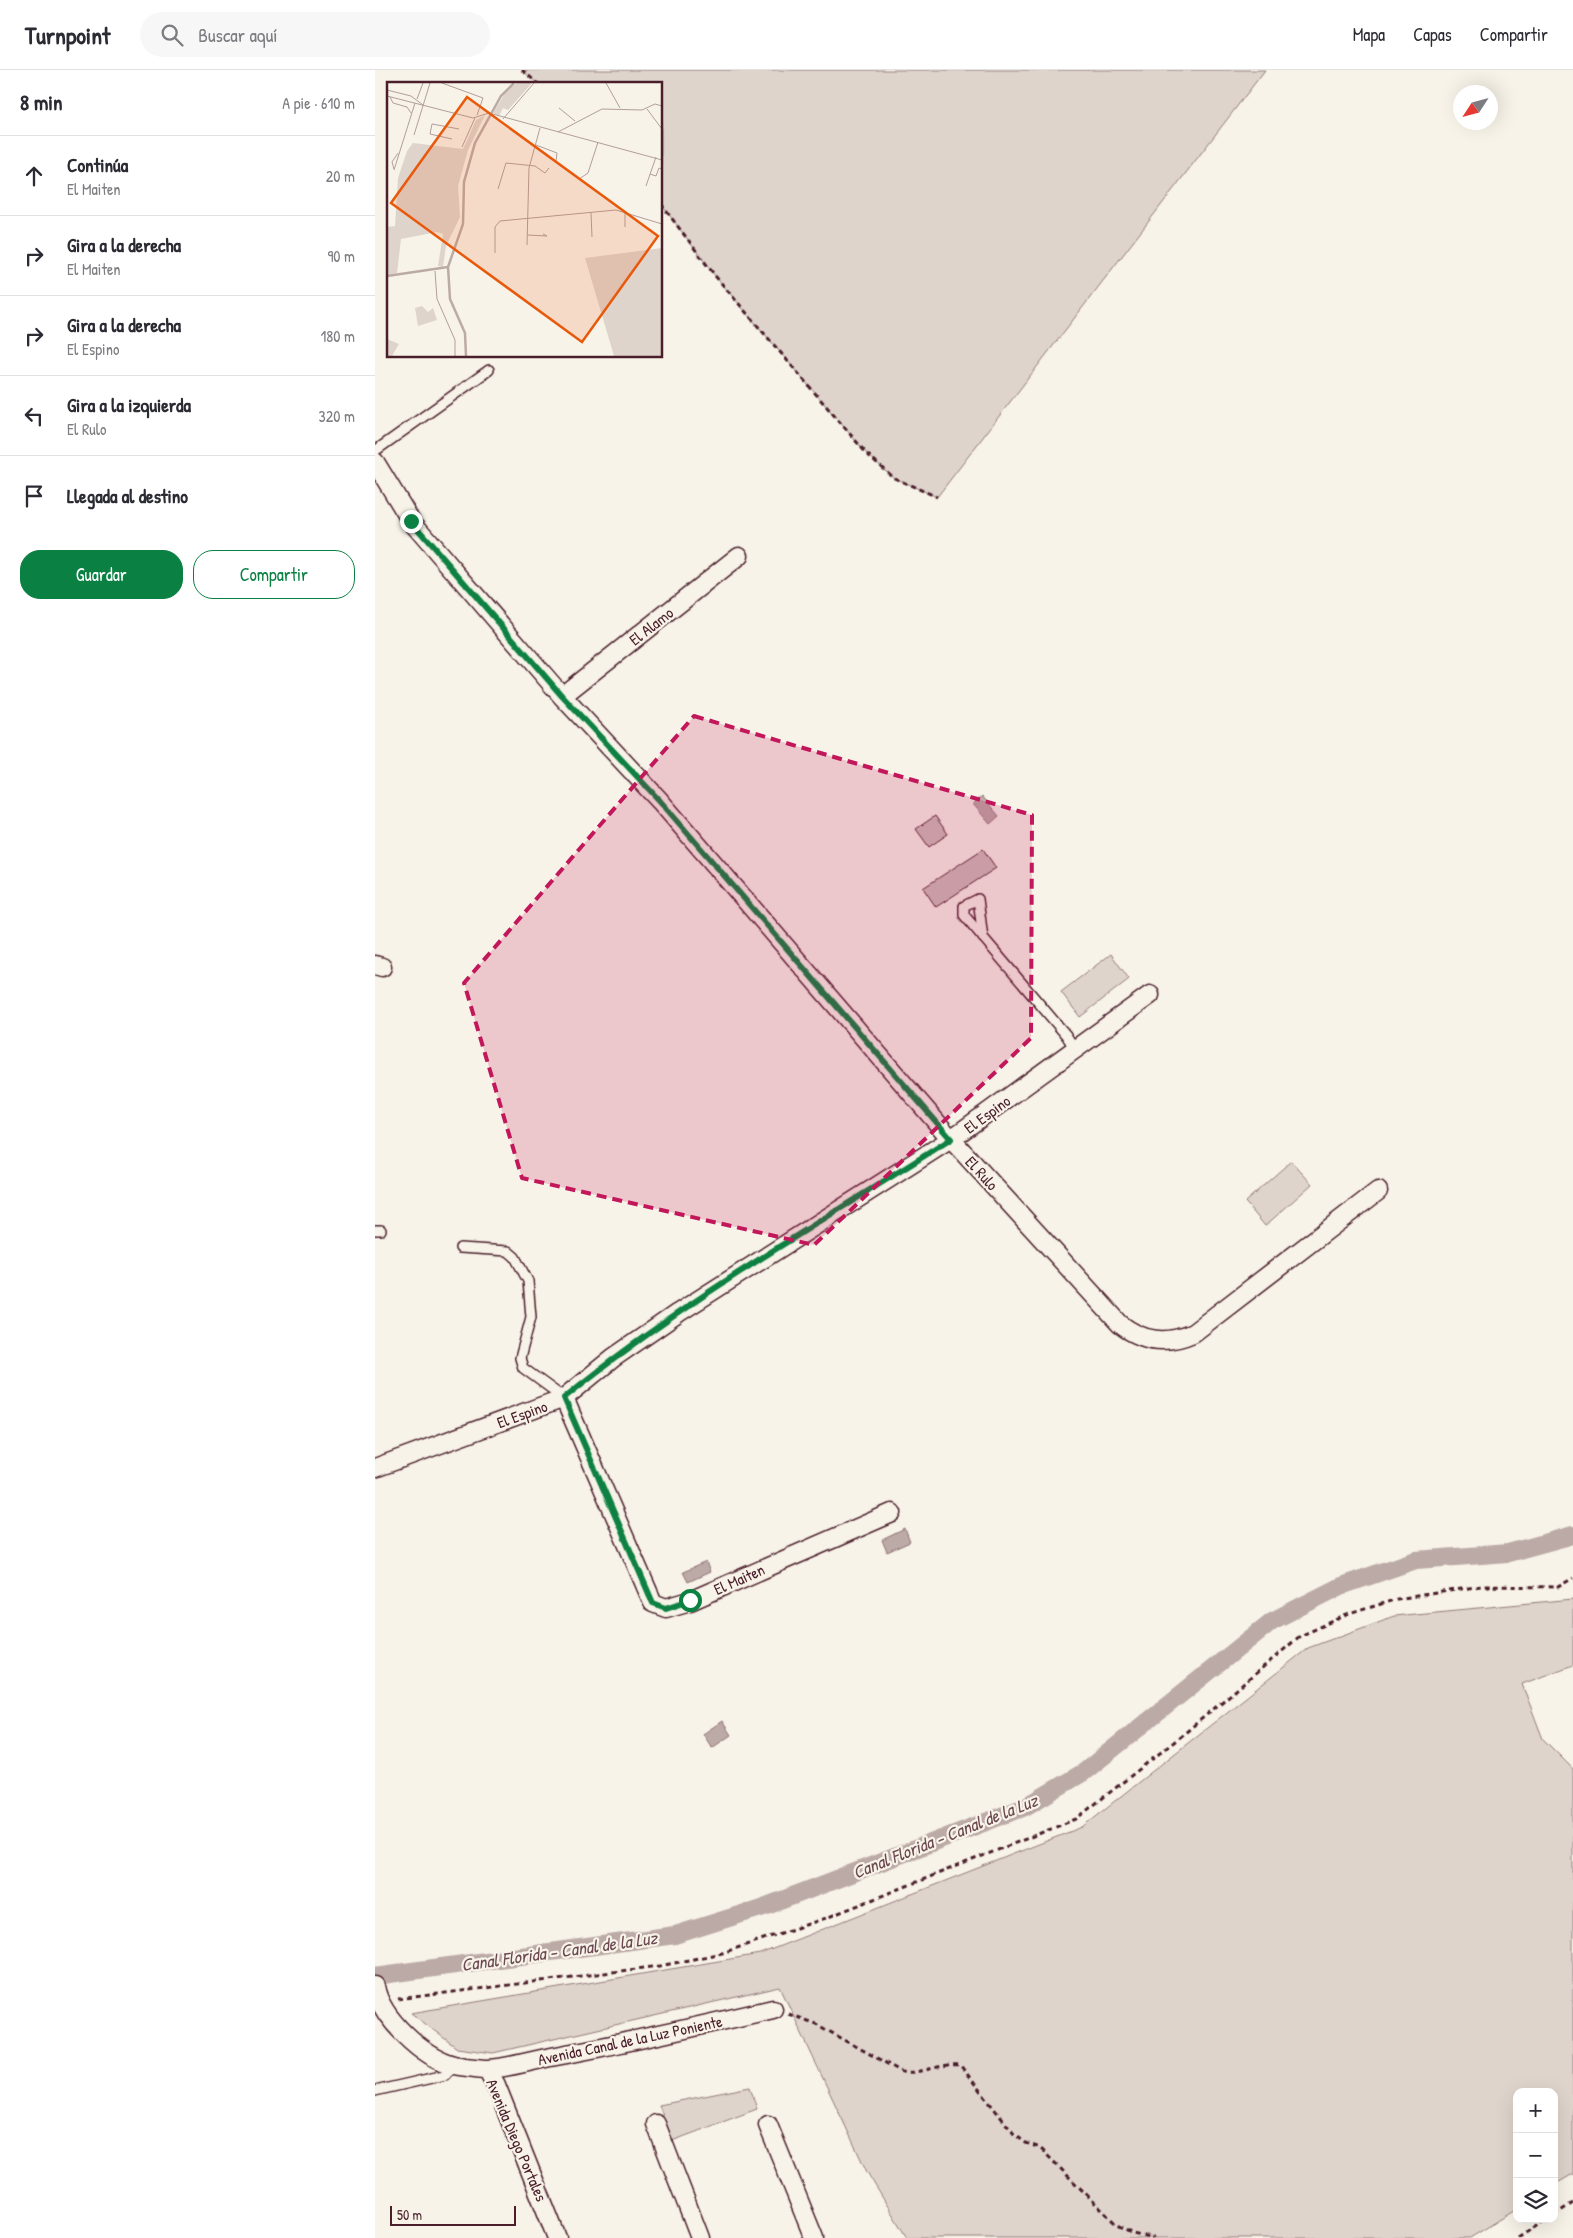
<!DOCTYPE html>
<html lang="es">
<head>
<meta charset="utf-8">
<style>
	body { margin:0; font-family:"Patrick Hand",sans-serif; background:#f7f7f7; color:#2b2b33 }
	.controls { position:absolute; right:15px; bottom:15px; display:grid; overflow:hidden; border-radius:10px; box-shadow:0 5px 20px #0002 }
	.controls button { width:45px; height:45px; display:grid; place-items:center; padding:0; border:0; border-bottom:1px solid #e1e1e2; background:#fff; color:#2b2b33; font:25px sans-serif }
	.compass { position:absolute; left:1078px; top:15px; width:45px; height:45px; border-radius:50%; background:#fff; box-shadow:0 5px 20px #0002; rotate:234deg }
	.scale { position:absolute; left:15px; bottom:12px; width:126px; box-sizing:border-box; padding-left:5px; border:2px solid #4a1f2b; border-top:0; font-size:14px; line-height:18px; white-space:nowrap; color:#4a1f2b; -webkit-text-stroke:4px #f7f3e8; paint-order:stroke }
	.stop { position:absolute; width:15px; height:15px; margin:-11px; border:4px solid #0b8043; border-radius:50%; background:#fff }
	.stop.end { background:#0b8043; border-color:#fff; box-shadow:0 1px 5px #0008 }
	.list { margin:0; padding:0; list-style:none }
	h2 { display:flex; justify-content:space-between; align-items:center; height:65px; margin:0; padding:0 20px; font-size:21px }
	h2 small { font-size:16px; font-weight:400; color:#7c7c81 }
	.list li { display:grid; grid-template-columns:32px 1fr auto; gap:15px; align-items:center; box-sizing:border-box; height:80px; padding:0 20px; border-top:1px solid #e1e1e2 }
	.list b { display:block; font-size:19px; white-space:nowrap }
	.list p { margin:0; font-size:16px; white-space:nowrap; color:#7c7c81 }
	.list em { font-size:16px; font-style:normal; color:#7c7c81 }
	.actions { display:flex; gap:10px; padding:15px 20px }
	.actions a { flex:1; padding:11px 0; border:1px solid #0b8043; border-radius:20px; text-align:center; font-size:18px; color:#0b8043 }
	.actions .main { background:#0b8043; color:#fff }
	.icon { flex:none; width:28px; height:28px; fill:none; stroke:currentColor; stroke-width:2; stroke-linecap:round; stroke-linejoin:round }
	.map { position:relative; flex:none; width:1198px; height:2168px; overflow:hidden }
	header { display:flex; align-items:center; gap:30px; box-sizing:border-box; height:70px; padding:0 25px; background:#fff; border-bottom:1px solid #e1e1e2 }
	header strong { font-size:24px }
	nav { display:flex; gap:28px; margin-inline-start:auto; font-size:18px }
	.search { width:350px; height:45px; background:#f7f7f7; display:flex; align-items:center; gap:12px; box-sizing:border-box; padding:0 18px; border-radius:28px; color:#7c7c81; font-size:19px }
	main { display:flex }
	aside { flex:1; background:#fff }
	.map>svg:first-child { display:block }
</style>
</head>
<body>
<header>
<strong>Turnpoint</strong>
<div class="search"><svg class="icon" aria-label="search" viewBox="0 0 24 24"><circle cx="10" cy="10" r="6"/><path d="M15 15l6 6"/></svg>Buscar aquí</div>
<nav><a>Mapa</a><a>Capas</a><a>Compartir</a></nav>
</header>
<main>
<aside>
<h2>8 min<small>A pie · 610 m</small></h2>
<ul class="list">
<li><svg class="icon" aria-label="ahead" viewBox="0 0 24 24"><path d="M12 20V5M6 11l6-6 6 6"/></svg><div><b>Continúa</b><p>El Maiten</p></div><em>20 m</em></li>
<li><svg class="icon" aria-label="right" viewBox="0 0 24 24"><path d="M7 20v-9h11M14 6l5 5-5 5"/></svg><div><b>Gira a la derecha</b><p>El Maiten</p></div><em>90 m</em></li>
<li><svg class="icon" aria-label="right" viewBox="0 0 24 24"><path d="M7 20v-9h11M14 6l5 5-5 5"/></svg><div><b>Gira a la derecha</b><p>El Espino</p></div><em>180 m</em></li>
<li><svg class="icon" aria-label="left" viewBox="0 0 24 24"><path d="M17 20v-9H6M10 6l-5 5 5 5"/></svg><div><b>Gira a la izquierda</b><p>El Rulo</p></div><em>320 m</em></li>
<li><svg class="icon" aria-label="arrive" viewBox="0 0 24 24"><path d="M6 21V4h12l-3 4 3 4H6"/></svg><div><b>Llegada al destino</b></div></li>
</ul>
<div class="actions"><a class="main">Guardar</a><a>Compartir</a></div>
</aside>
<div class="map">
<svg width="1198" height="2168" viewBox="0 0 1198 2168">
	<rect width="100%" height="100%" fill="#f7f3e8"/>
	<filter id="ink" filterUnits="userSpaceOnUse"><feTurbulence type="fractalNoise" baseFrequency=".02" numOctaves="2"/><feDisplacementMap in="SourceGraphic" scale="10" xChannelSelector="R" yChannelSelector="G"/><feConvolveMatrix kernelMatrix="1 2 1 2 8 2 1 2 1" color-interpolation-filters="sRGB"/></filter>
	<g filter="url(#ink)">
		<!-- green -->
		<path fill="#ded4cc" stroke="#947a7c" d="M147,0H890L562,427L519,408L492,384L341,207L286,134V14H163Z
			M736,884L754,909L705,947L686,922Z
			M916,1091L937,1114L890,1156L870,1132Z
			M1198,1529V1595L1147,1614L1168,1669L1198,1699V2104L1179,2115V2022H1142V2139L1095,2168H532L492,2102L405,1917L118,1983L82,1978L36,1943L385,1884L707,1757L933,1578L1019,1546Z
			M375,2017L382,2039L297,2071L284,2035Z"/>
		<!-- water -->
		<path fill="#bcaaa7" stroke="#8e7275" d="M607,726L624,746L615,754L598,734Z
			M530,1459L535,1472L512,1482L507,1470Z
			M331,1492L335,1502L313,1512L308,1502Z
			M347,1651L356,1665L337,1678L328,1664Z"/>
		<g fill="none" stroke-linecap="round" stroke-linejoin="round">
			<!-- canal -->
			<path stroke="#bcaaa7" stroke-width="18" d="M0,1906L300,1865L389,1837L650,1737L709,1702L897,1551L966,1516L1041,1490L1133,1483L1198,1465"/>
		</g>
		<!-- building -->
		<path fill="#ccbfb9" stroke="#4a1f2b" d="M560,746L573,764L554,777L541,759Z
			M608,779L621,798L561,837L548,818Z"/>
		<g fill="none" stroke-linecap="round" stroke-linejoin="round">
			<defs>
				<path id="lane" d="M0,381L114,300
					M608,868L603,829L589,836V845L691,965L700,979
					M0,1160H6
					M85,1178L133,1181L140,1187L153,1211L156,1247L145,1288L148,1298L189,1328
					M0,2021L70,2005L79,1995"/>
				<path id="street" d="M0,392L36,451L187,626L285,731L576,1069L745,1254C768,1272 791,1275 818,1263L1003,1121
					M187,626L364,486
					M0,895L7,897
					M189,1328L278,1533L291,1538L315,1531L517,1443
					M0,1398L189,1328L238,1288L303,1243L576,1069L775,925
					M0,1916C5,1947 48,1988 79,1995C89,1997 100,1998 109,1999C126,2000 159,1990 176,1987C251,1973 325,1956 398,1939
					M112,1999L121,2015L182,2168
					M281,2054L325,2168
					M393,2055L439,2168"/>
			</defs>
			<!-- lane casing -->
			<use href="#lane" stroke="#4a1f2b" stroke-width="12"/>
			<!-- street casing -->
			<use href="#street" stroke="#4a1f2b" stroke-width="21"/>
			<!-- path -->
			<path stroke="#4a1f2b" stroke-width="3" stroke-dasharray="5 4" stroke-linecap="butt" d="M147,0L163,14
				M286,134L341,207L492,384L519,408L562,427
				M23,1929L285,1896L347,1883L451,1848L701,1749L804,1668L925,1566L974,1544L1022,1529L1106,1516L1183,1517L1198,1508
				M413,1944L441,1954L527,2002C548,2004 566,1993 585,1995L639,2064L651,2073L665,2078L742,2155L758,2163L779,2168
				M1179,2145L1198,2133
				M1143,2168L1172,2149"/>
			<!-- lane -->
			<use href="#lane" stroke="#f7f3e8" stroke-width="9"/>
			<!-- street -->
			<use href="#street" stroke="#f7f3e8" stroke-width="18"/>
		</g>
	</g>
	<g fill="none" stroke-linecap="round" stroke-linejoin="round" filter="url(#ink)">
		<!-- route -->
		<path stroke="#0b8043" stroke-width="6" d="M36,451L187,626L285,731L576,1069C446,1152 309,1230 189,1328L278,1533L291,1538L315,1530"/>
	</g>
	<!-- marked area -->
	<path fill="#c2185b" fill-opacity="0.2" stroke="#c2185b" stroke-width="4" stroke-dasharray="10 6" stroke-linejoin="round" d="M319,646L657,745L656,968L439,1175L147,1108L89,913Z"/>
	<g text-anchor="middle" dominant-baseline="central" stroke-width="4.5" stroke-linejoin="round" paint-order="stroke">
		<!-- street labels -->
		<g font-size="16" fill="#4a1f2b" stroke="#f7f3e8">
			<text transform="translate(276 556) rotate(-38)">El Alamo</text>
			<text transform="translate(612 1044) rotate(-36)">El Espino</text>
			<text transform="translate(607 1103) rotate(48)">El Rulo</text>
			<text transform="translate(147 1344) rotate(-20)">El Espino</text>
			<text transform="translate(364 1509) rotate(-24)">El Maiten</text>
			<text transform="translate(255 1970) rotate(-12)">Avenida Canal de la Luz Poniente</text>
			<text transform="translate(142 2070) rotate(67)">Avenida Diego Portales</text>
		</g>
		<!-- water labels -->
		<g font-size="18" font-style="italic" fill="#6c4950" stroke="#f7f3e8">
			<text transform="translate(570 1766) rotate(-22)">Canal Florida - Canal de la Luz</text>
			<text transform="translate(184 1881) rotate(-8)">Canal Florida - Canal de la Luz</text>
		</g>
	</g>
	<!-- overview -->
	<g transform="translate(12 12)">
		<rect width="275" height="275" fill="#f7f3e8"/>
		<path d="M130,1H145L121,28L116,26L112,34L106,31L120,8ZM98,33L81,68L71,104L73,135L59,164L56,185L51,184L56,152L50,150L14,157L10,191L0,193V145L8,144L11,96L20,69L26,61L76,67L89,38ZM275,166V274H227L198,176ZM35,224L41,230L46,226L50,238L31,244L28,226ZM0,257L12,262L5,274H0Z" fill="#ded4cc"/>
		<path fill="none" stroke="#bcaaa7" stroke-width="2.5" d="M0,194L61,185M79,274L78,251L63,217L61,185L76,142L77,100L88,61L114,14L127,1"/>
		<path fill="none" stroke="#b29e9c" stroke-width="1" d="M55,1L96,16L90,33M219,1L233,26M0,8L24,14L36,23M0,14L86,36L102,31L275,78M3,15L6,21L20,25L24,31M30,17L36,1M172,26L188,39M260,27L275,47M116,37L147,1M171,50L215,27L255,28L268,22L275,24M27,53L43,1M65,57L43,52L45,42L72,47M149,63L170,71L169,80M75,65L88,36M7,87L5,80L11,71M7,88L28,21M263,92L269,94L272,86L275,87M192,97L201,91L211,60M259,104L269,75M111,107L119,81L148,84L158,91L162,86M204,131L205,155M238,145V129M140,153L160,154L156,152M140,163L142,86L153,46M108,171V145L113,139L229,128L275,142M48,189L50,217L68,258V274"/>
		<path fill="#e8590c" fill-opacity="0.15" stroke="#e8590c" stroke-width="2.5" d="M80,15L271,154L195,260L4,121Z"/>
		<rect width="275" height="275" fill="none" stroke="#4a1f2b" stroke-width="2.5"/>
	</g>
</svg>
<div class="controls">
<button>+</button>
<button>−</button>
<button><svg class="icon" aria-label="layers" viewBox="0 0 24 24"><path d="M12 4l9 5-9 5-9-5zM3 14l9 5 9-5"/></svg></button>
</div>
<svg class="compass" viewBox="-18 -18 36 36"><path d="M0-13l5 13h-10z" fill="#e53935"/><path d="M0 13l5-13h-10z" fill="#7c7c81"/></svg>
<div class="scale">50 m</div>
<div class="stop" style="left:315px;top:1530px"></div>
<div class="stop end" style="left:36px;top:451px"></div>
</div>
</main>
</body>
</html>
